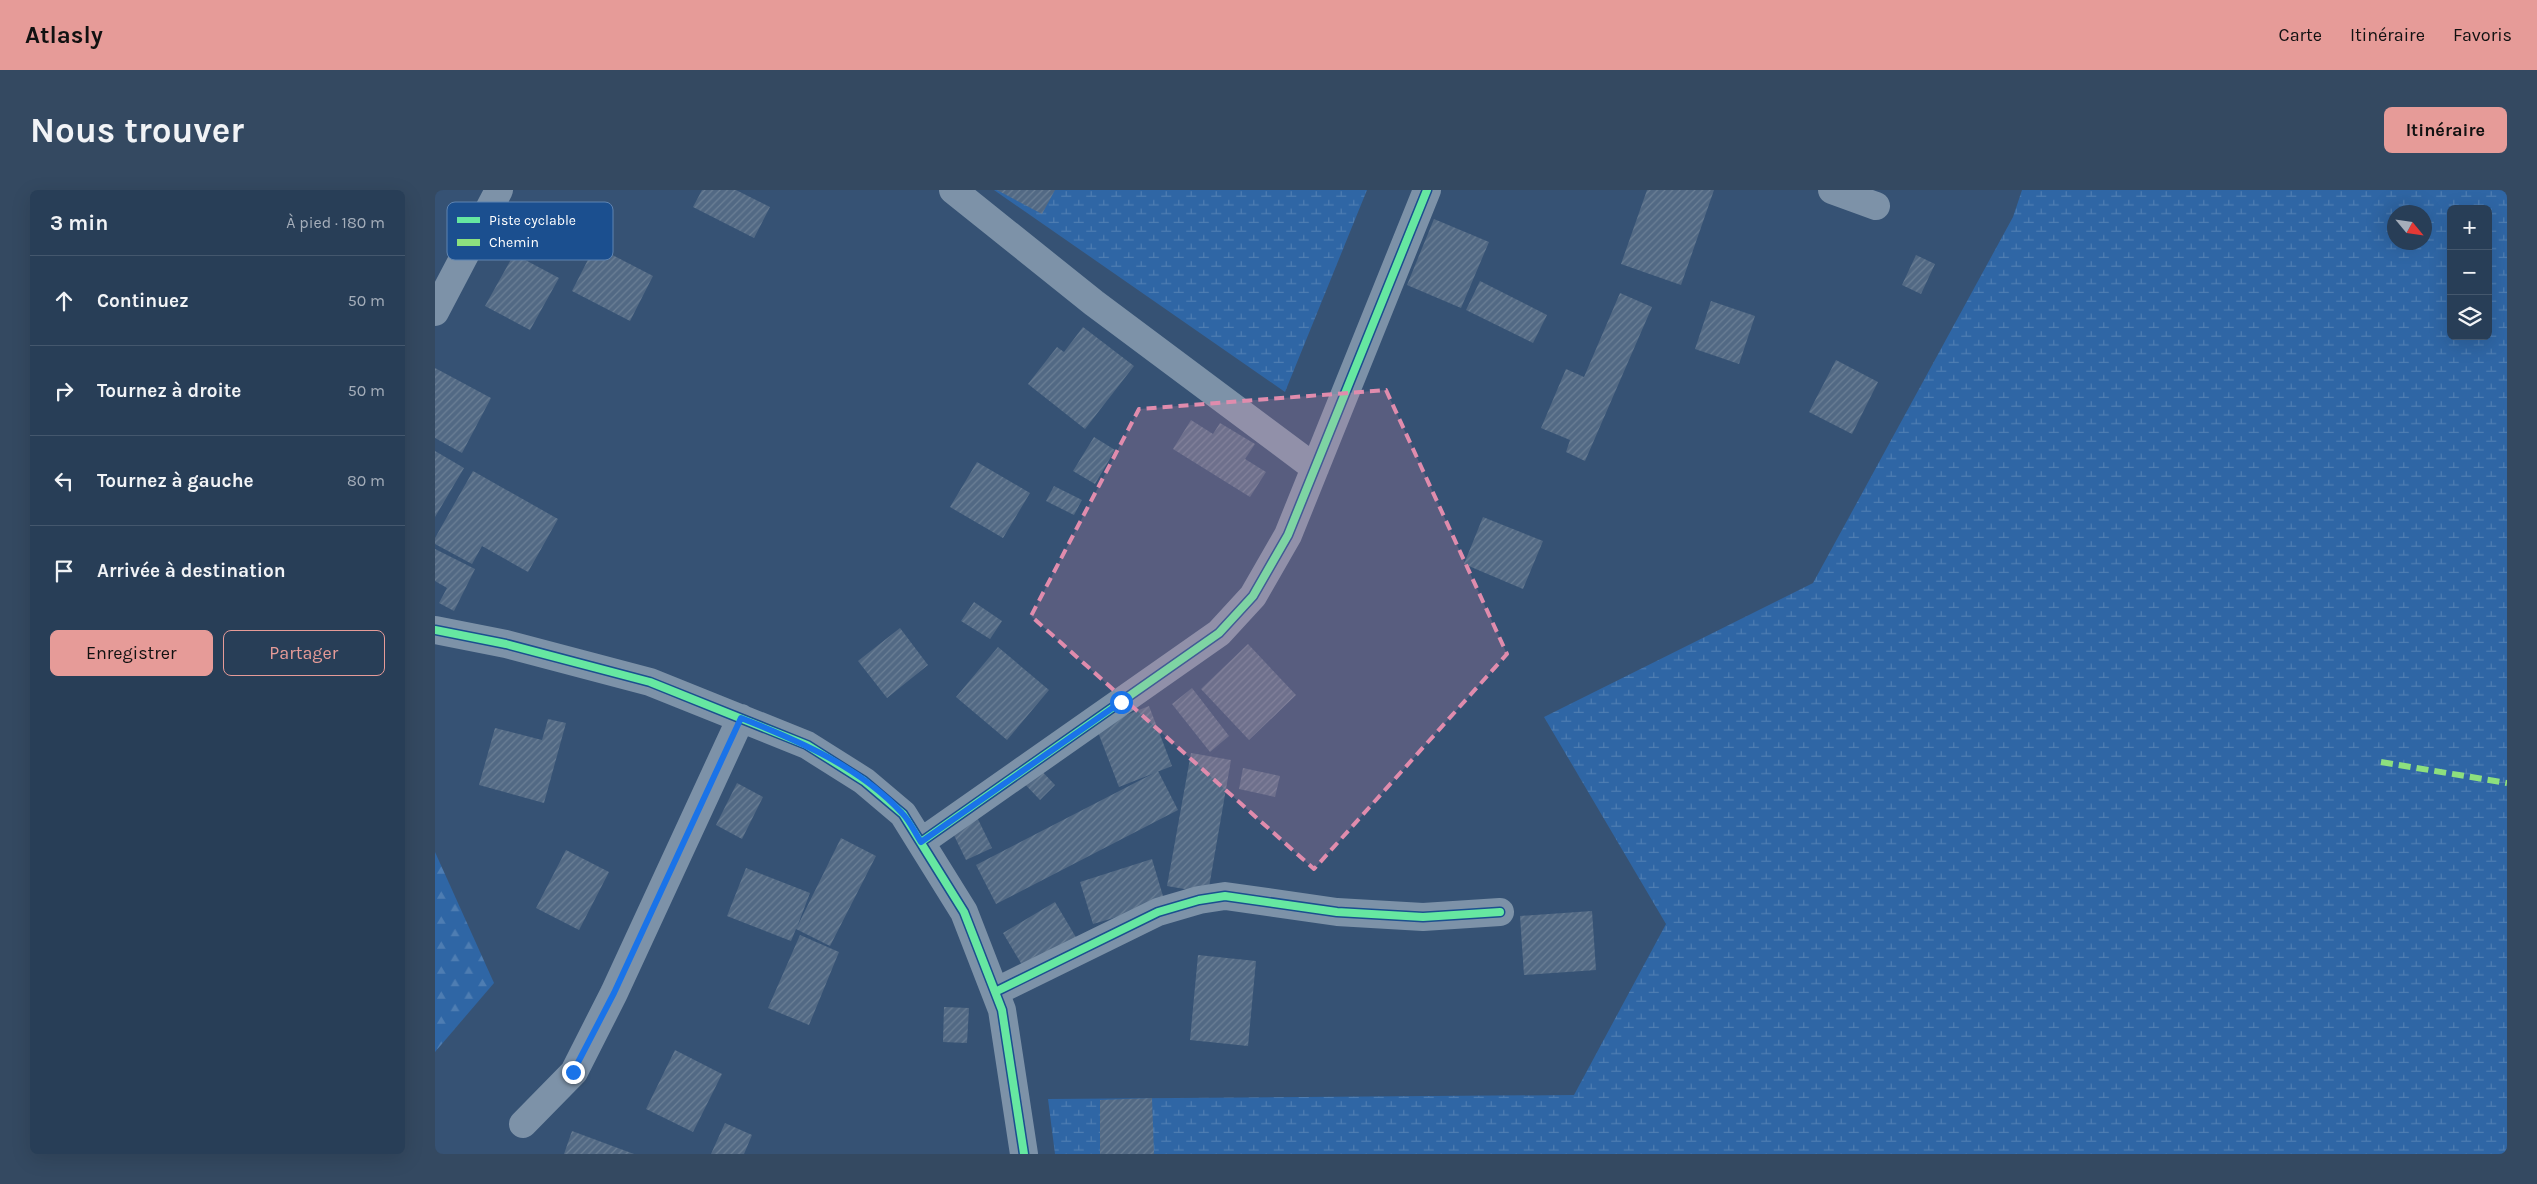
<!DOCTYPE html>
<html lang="fr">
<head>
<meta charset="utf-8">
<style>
	body { margin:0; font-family:Karla,sans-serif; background:#344961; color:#f1f3f6 }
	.controls { position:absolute; right:15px; top:15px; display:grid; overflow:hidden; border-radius:8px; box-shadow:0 5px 20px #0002 }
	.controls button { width:45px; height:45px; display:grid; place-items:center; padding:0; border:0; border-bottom:1px solid #44576d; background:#283e57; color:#f1f3f6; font:25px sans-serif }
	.compass { position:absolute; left:1952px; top:15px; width:45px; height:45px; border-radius:50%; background:#283e57; box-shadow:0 5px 20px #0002; rotate:119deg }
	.stop { position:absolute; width:15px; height:15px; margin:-11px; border:4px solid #1a73e8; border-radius:50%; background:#fff }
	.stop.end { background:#1a73e8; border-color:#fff; box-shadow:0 1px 5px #0008 }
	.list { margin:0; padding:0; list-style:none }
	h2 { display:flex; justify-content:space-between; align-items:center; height:65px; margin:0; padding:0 20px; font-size:21px }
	h2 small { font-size:16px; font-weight:400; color:#a5aeba }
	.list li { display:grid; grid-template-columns:32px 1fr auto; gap:15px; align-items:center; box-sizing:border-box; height:90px; padding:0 20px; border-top:1px solid #44576d }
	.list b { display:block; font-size:19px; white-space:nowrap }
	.list em { font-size:16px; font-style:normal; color:#a5aeba }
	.actions { display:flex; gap:10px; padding:15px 20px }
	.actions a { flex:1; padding:11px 0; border:1px solid #e69b98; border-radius:8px; text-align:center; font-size:18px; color:#e69b98 }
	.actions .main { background:#e69b98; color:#111 }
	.icon { flex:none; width:28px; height:28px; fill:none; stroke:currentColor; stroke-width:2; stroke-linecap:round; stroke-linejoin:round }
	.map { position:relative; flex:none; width:2072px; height:964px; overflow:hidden; border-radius:8px }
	header { display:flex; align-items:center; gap:30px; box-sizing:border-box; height:70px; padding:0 25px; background:#e69b98; color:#111 }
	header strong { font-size:24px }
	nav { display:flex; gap:28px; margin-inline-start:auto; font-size:18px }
	.intro { display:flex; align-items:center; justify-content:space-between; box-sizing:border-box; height:120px; padding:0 30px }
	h1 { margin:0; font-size:35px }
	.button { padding:12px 22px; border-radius:8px; background:#e69b98; color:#111; font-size:18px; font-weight:700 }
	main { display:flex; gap:30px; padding:0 30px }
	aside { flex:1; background:#283e57; border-radius:8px; box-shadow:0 5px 20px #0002 }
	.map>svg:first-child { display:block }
</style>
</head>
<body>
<header>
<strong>Atlasly</strong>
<nav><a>Carte</a><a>Itinéraire</a><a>Favoris</a></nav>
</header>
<div class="intro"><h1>Nous trouver</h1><a class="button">Itinéraire</a></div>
<main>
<aside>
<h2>3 min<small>À pied · 180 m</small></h2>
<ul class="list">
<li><svg class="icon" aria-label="ahead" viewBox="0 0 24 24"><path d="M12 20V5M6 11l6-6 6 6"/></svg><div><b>Continuez</b></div><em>50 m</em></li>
<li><svg class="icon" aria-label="right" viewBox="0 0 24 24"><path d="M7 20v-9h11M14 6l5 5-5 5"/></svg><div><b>Tournez à droite</b></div><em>50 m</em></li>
<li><svg class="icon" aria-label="left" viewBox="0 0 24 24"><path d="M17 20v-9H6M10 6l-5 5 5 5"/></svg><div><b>Tournez à gauche</b></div><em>80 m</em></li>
<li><svg class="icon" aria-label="arrive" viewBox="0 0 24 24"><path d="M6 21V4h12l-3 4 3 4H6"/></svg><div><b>Arrivée à destination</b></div></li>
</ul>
<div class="actions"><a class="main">Enregistrer</a><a>Partager</a></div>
</aside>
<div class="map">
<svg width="2072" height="964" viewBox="0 0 2072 964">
	<defs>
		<pattern id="forest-firs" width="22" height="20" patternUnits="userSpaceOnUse" patternTransform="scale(1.25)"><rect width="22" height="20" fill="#2f66a5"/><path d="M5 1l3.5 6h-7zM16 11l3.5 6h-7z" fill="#4e7db2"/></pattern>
		<pattern id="wetland-marsh" width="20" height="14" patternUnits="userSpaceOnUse" patternTransform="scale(1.25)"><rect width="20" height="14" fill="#2f66a5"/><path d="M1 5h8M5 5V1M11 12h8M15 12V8" fill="none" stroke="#4e7db2"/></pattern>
		<pattern id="building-hatch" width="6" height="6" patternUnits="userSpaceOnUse" patternTransform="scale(1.25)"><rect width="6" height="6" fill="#526984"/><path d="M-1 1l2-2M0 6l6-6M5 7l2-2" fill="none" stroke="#6c8096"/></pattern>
	</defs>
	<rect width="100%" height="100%" fill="#365274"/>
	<!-- forest -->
	<path fill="url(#forest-firs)" d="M0,662L59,793L0,862Z"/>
	<!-- wetland -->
	<path fill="url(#wetland-marsh)" fill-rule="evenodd" d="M559,0H932L850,202Z
		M1587,0H2072V964H620L613,909L1139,905L1231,734L1109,527L1378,393L1578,27ZM2016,19H2053V146H2016ZM1960,22H1990V52H1960Z"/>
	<!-- building -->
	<path fill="url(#building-hatch)" d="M267,0H301L335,17L319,48L258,17Z
		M562,0H620L607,24Z
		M1212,0H1279L1246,95L1186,74Z
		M999,29L1054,52L1026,118L972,95Z
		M160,56L218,86L195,131L137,101Z
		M79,64L124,88L95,140L50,116Z
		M1481,65L1500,74L1486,104L1467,95Z
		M1045,91L1112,125L1098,153L1031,120Z
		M1185,103L1217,117L1150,271L1131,262L1135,250L1106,238L1131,179L1149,187Z
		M1276,111L1320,126L1304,174L1260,159Z
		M648,137L699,176L650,239L593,194L622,157L629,162Z
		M1401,170L1443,192L1417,244L1374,222Z
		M0,178L56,208L27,263L0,248Z
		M756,230L778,244L785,233L820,254L810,269L831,282L815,307L738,259Z
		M659,247L680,260L660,294L638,281Z
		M0,261L29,278L0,327Z
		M542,272L595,303L568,348L515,317Z
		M38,281L123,329L93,382L47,356L37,374L0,354V348Z
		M619,296L647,310L639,325L611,311Z
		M1048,327L1108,351L1088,399L1029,374Z
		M0,359L40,379L19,421L4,413L12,398L0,391Z
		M539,412L567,431L555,449L526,431Z
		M465,438L493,475L452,508L423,471Z
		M813,454L861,505L814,550L766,499Z
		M563,457L614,500L572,550L521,507Z
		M757,498L794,546L775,562L737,514Z
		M714,516L737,576L684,597L661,537Z
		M113,529L131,533L109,613L44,595L60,538L107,550Z
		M756,563L796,570L773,703L732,696Z
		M599,573L620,595L605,610L584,588Z
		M808,578L845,586L840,607L804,599Z
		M723,581L743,620L561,714L541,675Z
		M302,593L328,607L307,649L281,635Z
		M539,621L557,658L531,670L513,633Z
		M406,648L441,666L395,756L361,739L356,751L292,726L311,678L375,703L362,737Z
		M131,660L174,682L144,740L101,718Z
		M717,669L730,713L658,734L645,692Z
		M620,712L642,749L590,780L568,743Z
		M1157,721L1161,780L1089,785L1085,726Z
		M365,745L404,762L374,835L333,818Z
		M763,765L821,771L813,856L755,850Z
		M509,817L534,818L532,853L508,852Z
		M240,860L287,884L258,942L211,919Z
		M717,908L719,964H665V910Z
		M290,933L317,945L309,964H276Z
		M137,941L199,964H129Z"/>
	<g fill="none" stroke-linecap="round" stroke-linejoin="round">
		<!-- minor -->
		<path stroke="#7d92a8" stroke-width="28" d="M518,0L659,113L880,278
			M1397,0L1441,16
			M0,122L64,0
			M0,440L71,454L215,492L372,555L429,591L468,624L529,722L567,820L589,964
			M486,652L784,443L818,406L853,345L992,0
			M560,802L723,722L764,710L790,706L902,722L988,727L1065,722
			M88,934L139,882L179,803L306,528"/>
		<!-- quiet -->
		<path stroke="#8de07e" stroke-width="6" stroke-dasharray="12 6" stroke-linecap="butt" d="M1946,572L2072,593"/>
		<defs>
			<path id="cycleway" d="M0,440L71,454L215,492L372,555L429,591L468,624L529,722L567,820L589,964
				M486,652L784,443L818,406L853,345L992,0
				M560,802L723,722L764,710L790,706L902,722L988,727L1065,722"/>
		</defs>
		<!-- cycleway casing -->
		<use href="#cycleway" stroke="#1b4f8f" stroke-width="11"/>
		<!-- cycleway -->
		<use href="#cycleway" stroke="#66e7a1" stroke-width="8"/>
	</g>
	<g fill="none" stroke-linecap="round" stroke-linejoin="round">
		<!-- route -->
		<path stroke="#1a73e8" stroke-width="6" d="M138,882L179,803L306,528C364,551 425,577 467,623C475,631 480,643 486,652L686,512"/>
	</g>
	<!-- marked area -->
	<path fill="#e08cad" fill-opacity="0.2" stroke="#e08cad" stroke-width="4" stroke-dasharray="10 6" stroke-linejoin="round" d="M951,200L1072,464L879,679L596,426L704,219Z"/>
	<!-- legend -->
	<rect x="12" y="12" width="166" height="58" rx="8" fill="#1b4f8f" stroke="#5f84b1" stroke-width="1"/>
	<rect x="22" y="27" width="23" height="6" fill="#66e7a1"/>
	<rect x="22" y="49" width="23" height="7" fill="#8de07e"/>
	<g font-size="14" fill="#fff">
		<text x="54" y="35">Piste cyclable</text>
		<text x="54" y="57">Chemin</text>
	</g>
</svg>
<div class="controls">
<button>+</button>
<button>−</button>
<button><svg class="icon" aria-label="layers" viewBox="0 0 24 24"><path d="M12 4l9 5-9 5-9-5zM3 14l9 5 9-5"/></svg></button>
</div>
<svg class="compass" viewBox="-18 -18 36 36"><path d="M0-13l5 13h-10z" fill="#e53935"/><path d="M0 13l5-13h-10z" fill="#a5aeba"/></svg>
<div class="stop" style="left:686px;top:512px"></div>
<div class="stop end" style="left:138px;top:882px"></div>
</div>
</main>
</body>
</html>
